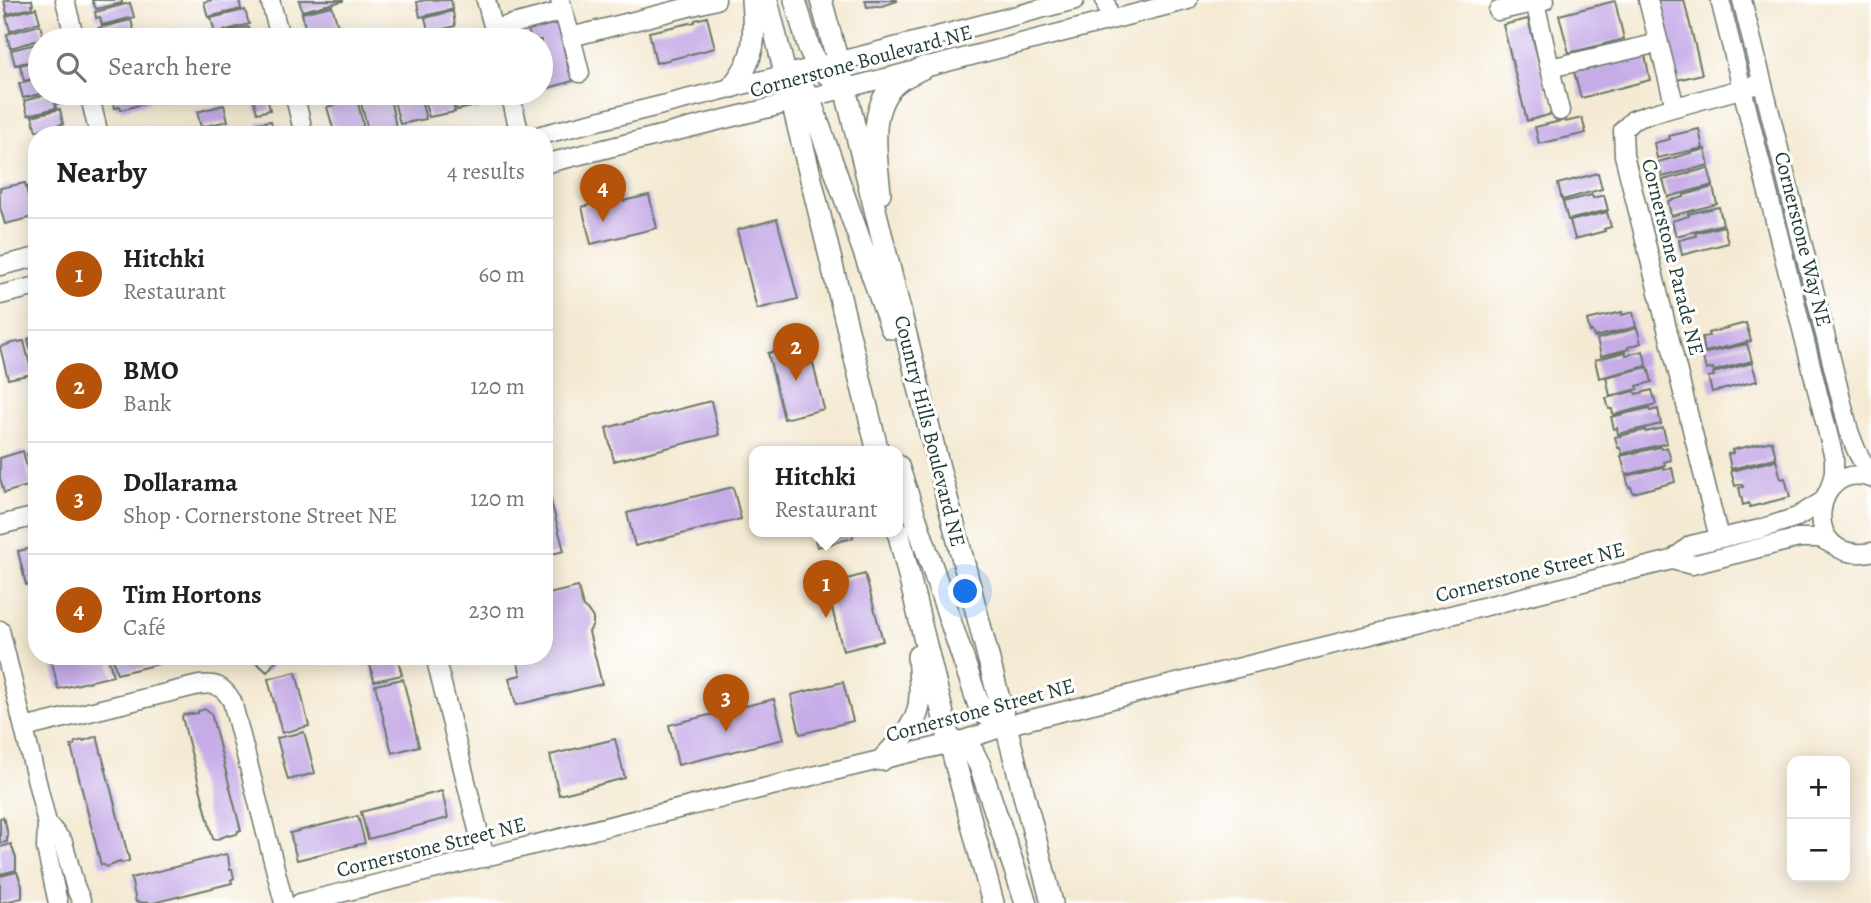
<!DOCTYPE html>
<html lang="en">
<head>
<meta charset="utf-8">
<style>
	body { margin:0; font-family:Alegreya,serif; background:#f6f6f6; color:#202124 }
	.controls { position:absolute; right:21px; bottom:21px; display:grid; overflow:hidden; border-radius:14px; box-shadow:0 4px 18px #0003 }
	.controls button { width:63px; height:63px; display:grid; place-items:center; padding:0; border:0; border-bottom:2px solid #e0e0e0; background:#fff; color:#202124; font:35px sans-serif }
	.you { position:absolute; left:966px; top:592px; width:24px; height:24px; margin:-18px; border:5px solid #fff; border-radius:50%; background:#1a73e8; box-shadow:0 0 0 10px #1a73e833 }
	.badge { display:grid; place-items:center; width:46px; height:46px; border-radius:50%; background:#b45309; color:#fff; font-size:23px; font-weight:700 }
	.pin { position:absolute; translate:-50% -58px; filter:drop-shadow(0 2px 4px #0008) }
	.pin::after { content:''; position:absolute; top:37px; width:24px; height:21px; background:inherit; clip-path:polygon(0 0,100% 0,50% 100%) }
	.popup { position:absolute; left:749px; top:446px; width:154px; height:91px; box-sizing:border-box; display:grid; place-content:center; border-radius:14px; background:#fff; filter:drop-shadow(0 2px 5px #0005); font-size:23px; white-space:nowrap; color:#757577 }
	.popup b { font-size:26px; color:#202124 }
	.popup::after { content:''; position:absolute; left:50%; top:100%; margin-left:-14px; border:14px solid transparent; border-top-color:#fff }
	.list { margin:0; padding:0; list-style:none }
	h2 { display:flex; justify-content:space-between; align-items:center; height:91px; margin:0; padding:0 28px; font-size:30px }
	h2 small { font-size:23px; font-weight:400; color:#757577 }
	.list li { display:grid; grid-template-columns:46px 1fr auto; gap:21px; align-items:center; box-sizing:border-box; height:112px; padding:0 28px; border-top:2px solid #e0e0e0 }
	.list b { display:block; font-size:26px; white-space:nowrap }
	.list p { margin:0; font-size:23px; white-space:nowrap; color:#757577 }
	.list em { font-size:23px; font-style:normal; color:#757577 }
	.icon { flex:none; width:38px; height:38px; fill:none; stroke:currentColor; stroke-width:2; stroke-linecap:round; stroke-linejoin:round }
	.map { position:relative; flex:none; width:1871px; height:903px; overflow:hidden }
	.search { position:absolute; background:#fff; box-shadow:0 4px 18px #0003; left:28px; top:28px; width:525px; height:77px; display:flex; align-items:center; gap:18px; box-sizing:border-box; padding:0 24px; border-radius:38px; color:#757577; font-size:26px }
	.panel { position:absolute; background:#fff; box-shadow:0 4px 18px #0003; left:28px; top:126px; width:525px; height:539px; border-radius:28px }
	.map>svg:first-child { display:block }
</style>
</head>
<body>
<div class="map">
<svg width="1871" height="903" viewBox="0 0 1871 903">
	<rect width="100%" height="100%" fill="#fff"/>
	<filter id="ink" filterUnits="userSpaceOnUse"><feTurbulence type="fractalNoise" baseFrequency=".0143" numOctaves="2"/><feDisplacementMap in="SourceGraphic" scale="14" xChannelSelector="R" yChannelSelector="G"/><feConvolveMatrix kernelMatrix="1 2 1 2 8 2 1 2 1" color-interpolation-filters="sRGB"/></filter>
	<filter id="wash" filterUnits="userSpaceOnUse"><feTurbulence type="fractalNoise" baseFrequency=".00686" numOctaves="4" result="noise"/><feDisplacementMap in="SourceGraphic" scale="28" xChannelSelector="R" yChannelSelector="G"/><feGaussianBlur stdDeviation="1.57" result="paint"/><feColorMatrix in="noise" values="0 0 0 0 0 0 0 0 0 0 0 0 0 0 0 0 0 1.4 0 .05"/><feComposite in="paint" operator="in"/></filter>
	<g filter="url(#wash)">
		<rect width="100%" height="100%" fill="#f4e9d2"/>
		<g id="blocks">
			<!-- building -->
			<path fill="#c6ace7" d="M4,0H32L33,5H31L32,8L7,14Z
				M92,0H122V3L96,9Z
				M212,0H239L241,9L208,17L204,2Z
				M299,0H343V1L302,11Z
				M425,0H451L453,9L420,17L417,2Z
				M865,0H897V1L879,7L878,6L867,7Z
				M1656,0H1684L1702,74L1677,80Z
				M1615,1L1624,39L1569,53L1559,15Z
				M130,3L134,17L102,25L100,17L96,18L95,12Z
				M332,6L341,37L328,40H310L307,30L311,29V28H305L302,13Z
				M36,8L40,22L10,31L6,16Z
				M245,10L249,24L215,33L211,18Z
				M453,11L455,26L429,33L425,18Z
				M707,17L715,48L656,63L649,32L695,22V20Z
				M1528,19L1552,114L1527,121L1503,25Z
				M131,20L135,35L113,40H101L98,28Z
				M558,23L569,71L570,70L573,81L542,90L541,40H531L528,30Z
				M40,25L43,36L39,38V40L10,48L7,34Z
				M248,27L251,40H223L221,33Z
				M40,43V59L15,65L11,50Z
				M1645,55L1650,80L1581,98L1574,72Z
				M40,60V77L24,81L20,65Z
				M40,78V94L23,98L19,83Z
				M52,93H56L59,103L55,104L56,108L28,115L24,101Z
				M129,93H147L150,102L121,110L120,107L115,108L112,97Z
				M157,93H174L175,97L159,101Z
				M266,93L270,110L257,113L253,97Z
				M385,93H389L396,127L369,134L360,99Z
				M392,93H419L426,119L400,124Z
				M422,93H450L455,112L429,117Z
				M453,93H478L481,105L457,110Z
				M357,98L364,129H363L364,134L335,135L327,107Z
				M224,105L228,121L201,127L197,112Z
				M60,109L63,124L36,131L32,116Z
				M1582,118L1586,133L1539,144L1535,127L1565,120V122Z
				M271,121L274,135H249L248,130L259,128L258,123Z
				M1699,129L1703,148L1657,158L1654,143L1670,139L1669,136Z
				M1705,149L1709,165L1662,177L1658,162Z
				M1708,168L1713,185L1668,197L1663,180Z
				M1598,173L1602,189L1562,200L1558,184Z
				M25,183L33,217L5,224L0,207V188Z
				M37,184V216L36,217L28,187Z
				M1713,187L1717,204L1671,216L1668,201L1684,197V195Z
				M649,195L657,228L591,244L582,207L622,197L623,201Z
				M1592,195L1593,198L1604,195L1608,210L1568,220L1563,202Z
				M1719,207L1723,224L1676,236L1672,221L1689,216L1688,214Z
				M1607,212L1611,227L1604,229L1605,231L1575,239L1570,221Z
				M777,219L798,299L757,309L737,230Z
				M1724,226L1728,243L1682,255L1679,240L1696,236L1695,233Z
				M1622,312V315L1633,312L1636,327L1594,337L1592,331L1590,332L1587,320Z
				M1746,323L1751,341L1705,352L1702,337L1709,336L1708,333Z
				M1637,328L1641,343L1628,347L1629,349L1601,356L1597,339Z
				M37,335V373H36L28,339Z
				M24,341L32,374L8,379L0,347L12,343Z
				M808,343L824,409L784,419L768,353Z
				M1747,344L1752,361L1714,371L1713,368L1706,370L1702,354Z
				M1643,351L1647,366L1599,378L1595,360L1625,352L1626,355Z
				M1752,363L1757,381L1712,392L1708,377L1714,376L1713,373Z
				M1648,367L1652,382L1637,386L1638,389L1610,396L1606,377Z
				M1652,390L1656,404L1613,415L1612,409H1609L1606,398L1635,391L1636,394Z
				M711,401L719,435L614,461L606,428Z
				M1649,408L1650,411L1658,409L1661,424L1618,434L1617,428L1614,429L1611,417Z
				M1663,428L1667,443L1622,454L1620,448H1618L1615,437L1645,430L1646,432Z
				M1772,441L1776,458L1731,469L1728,454L1733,453L1732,450Z
				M1660,447L1661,449L1667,447L1671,460L1664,462L1665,465L1626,475L1621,456Z
				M23,451L31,485L4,493L0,478V458Z
				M37,452V487H36L27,454Z
				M1776,460L1781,479L1785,478L1790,497L1750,507L1749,503L1743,505L1739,488L1743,487L1742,484L1735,486L1731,471Z
				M1663,467L1664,470L1672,468L1675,482L1633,493L1631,487H1629L1626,476Z
				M544,474L564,551L544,556Z
				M733,487L741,519L635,546L627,513Z
				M813,532H852L853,538L817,547Z
				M37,547V582L26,585L18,551Z
				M865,574L883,641L843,651L826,585Z
				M578,587L583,607L589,612L593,618V625L589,632L602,684L516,705L509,678L521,675L516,656H544V595Z
				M73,656H108L113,676L58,689L52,662Z
				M112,656H170L171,661L117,674Z
				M249,656H280L267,672Z
				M368,656H397L402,675L374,681Z
				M296,672L309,726L282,733L268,679Z
				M403,679L419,746L392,753L375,685Z
				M843,682L853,721L800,734L791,695Z
				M774,699L784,739L678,765L669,725Z
				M206,709L211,713L241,831H238L237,834L229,836L228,835L215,840L213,839L182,717L183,715L198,713V711Z
				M304,732L315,773L288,780L277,738Z
				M97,736L129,859V861L121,863L120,862L107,867L104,865H101L71,746L74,745L75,742L83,740V741Z
				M615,739L625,778L559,795L550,755Z
				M442,791L448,818L368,839L361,812Z
				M358,816L365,843L297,860L290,833Z
				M3,817L4,821L5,820L8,837L7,838V842L0,843V818Z
				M11,844L16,858V870L0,874V847Z
				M226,854L228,856L230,870L232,869L234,878L231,880L232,883L153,903L136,902L131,878Z
				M17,872L22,886V898L0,903V876Z"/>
		</g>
	</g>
	<g filter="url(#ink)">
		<use href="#blocks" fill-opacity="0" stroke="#6a796b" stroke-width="2"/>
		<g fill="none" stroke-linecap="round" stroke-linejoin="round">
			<defs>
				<path id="minor" d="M65,0L75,40
					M270,0L281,40
					M486,0L496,37
					M560,0L571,37L716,0
					M1105,0L1110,19
					M1648,0L1675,107
					M1720,0L1834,458V473L1829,490
					M1742,0L1849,431C1855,447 1859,460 1871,472
					M1535,2L1550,68L1659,43
					M1498,11L1545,0
					M494,29L563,11
					M571,37L580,73
					M1550,68L1560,111
					M89,93L99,135
					M294,93L304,135
					M510,93L520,135
					M541,135L860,56L1075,0
					M544,164L769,108L1188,0
					M0,266L37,257
					M0,295L37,286
					M1871,478C1812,458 1798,565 1871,552
					M0,525L37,516
					M1719,538L1624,155L1623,130L1633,120L1647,115L1762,83
					M1672,560L1692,565L1799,538H1820L1837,547
					M0,630L47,823L46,848L58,903
					M435,656L485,858
					M24,728L199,685C216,683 223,686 232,701L284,903
					M47,823L63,842L75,886L82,903
					M300,903C516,850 731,794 948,744C973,738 998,728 1024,721L1672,560L1691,545L1760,529L1797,517L1823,501"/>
				<path id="major" d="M767,0L878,452
					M795,0L809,48L818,67L845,88
					M821,0L845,88L936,456L1052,903
					M785,74L798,79L809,97L891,328
					M732,87C757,57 755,37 752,0
					M880,193C877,157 865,104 900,80C908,75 917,71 925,67
					M898,466L978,703L985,714L1006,726
					M898,531L950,743L993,903
					M950,743L967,745L973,752L980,766L1026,903
					M882,760C922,718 923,714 918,656"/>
			</defs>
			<!-- minor casing -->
			<use href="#minor" stroke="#6a796b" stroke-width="21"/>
			<!-- major casing -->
			<use href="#major" stroke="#6a796b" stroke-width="24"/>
			<!-- minor -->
			<use href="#minor" stroke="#fff" stroke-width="18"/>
			<!-- major -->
			<use href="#major" stroke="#fff" stroke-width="21"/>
		</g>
	</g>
	<g text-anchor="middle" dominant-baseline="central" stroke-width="6" stroke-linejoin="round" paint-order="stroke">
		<!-- street labels -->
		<g font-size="21" fill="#1f3d34" stroke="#fff">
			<text transform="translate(861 61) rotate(-15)">Cornerstone Boulevard NE</text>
			<text transform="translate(1803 239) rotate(76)">Cornerstone Way NE</text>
			<text transform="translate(1673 257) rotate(76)">Cornerstone Parade NE</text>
			<text transform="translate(930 431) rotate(76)">Country Hills Boulevard NE</text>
			<text transform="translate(1530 572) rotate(-14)">Cornerstone Street NE</text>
			<text transform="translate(980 710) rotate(-15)">Cornerstone Street NE</text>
			<text transform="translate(431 847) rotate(-14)">Cornerstone Street NE</text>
		</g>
	</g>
</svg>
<div class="controls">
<button>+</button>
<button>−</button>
</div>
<div class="you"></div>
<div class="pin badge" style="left:826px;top:618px">1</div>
<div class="popup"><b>Hitchki</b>Restaurant</div>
<div class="pin badge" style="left:796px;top:381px">2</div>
<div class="pin badge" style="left:726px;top:732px">3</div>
<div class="pin badge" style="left:603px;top:222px">4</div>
<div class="search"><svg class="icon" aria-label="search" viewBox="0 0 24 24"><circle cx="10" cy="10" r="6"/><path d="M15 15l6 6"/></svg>Search here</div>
<section class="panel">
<h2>Nearby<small>4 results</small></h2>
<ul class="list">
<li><span class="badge">1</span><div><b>Hitchki</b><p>Restaurant</p></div><em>60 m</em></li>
<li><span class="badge">2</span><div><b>BMO</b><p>Bank</p></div><em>120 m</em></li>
<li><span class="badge">3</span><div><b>Dollarama</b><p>Shop · Cornerstone Street NE</p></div><em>120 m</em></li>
<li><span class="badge">4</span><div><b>Tim Hortons</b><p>Café</p></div><em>230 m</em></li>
</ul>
</section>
</div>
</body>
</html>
